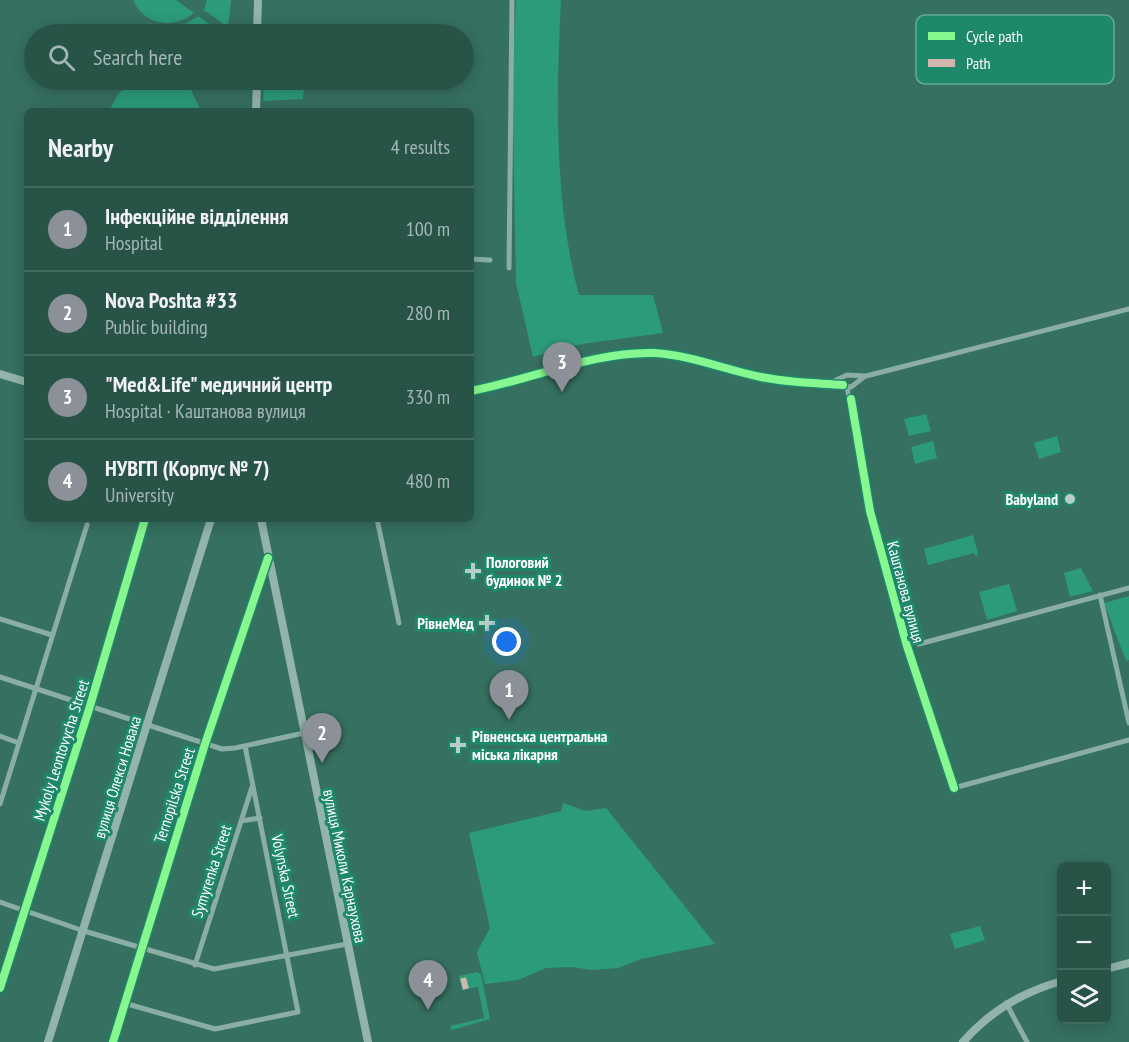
<!DOCTYPE html>
<html lang="en">
<head>
<meta charset="utf-8">
<style>
	body { margin:0; font-family:"PT Sans Narrow",sans-serif; background:#345e52; color:#f1f3f6 }
	.controls { position:absolute; right:18px; bottom:18px; display:grid; overflow:hidden; border-radius:9px; box-shadow:0 3px 15px #0003 }
	.controls button { width:54px; height:54px; display:grid; place-items:center; padding:0; border:0; border-bottom:2px solid #446a60; background:#285448; color:#f1f3f6; font:30px sans-serif }
	.you { position:absolute; left:507px; top:642px; width:21px; height:21px; margin:-15px; border:4px solid #fff; border-radius:50%; background:#1a73e8; box-shadow:0 0 0 9px #1a73e833 }
	.badge { display:grid; place-items:center; width:39px; height:39px; border-radius:50%; background:#8c9099; color:#fff; font-size:20px; font-weight:700 }
	.pin { position:absolute; translate:-50% -50px; filter:drop-shadow(0 2px 3px #0008) }
	.pin::after { content:''; position:absolute; top:32px; width:21px; height:18px; background:inherit; clip-path:polygon(0 0,100% 0,50% 100%) }
	.list { margin:0; padding:0; list-style:none }
	h2 { display:flex; justify-content:space-between; align-items:center; height:78px; margin:0; padding:0 24px; font-size:26px }
	h2 small { font-size:20px; font-weight:400; color:#a5b7b4 }
	.list li { display:grid; grid-template-columns:39px 1fr auto; gap:18px; align-items:center; box-sizing:border-box; height:84px; padding:0 24px; border-top:2px solid #446a60 }
	.list b { display:block; font-size:22px; white-space:nowrap }
	.list p { margin:0; font-size:20px; white-space:nowrap; color:#a5b7b4 }
	.list em { font-size:20px; font-style:normal; color:#a5b7b4 }
	.icon { flex:none; width:33px; height:33px; fill:none; stroke:currentColor; stroke-width:2; stroke-linecap:round; stroke-linejoin:round }
	.map { position:relative; flex:none; width:1129px; height:1042px; overflow:hidden }
	.search { position:absolute; background:#285448; box-shadow:0 3px 15px #0003; left:24px; top:24px; width:450px; height:66px; display:flex; align-items:center; gap:15px; box-sizing:border-box; padding:0 21px; border-radius:33px; color:#a5b7b4; font-size:22px }
	.panel { position:absolute; background:#285448; box-shadow:0 3px 15px #0003; left:24px; top:108px; width:450px; height:414px; border-radius:9px }
	.map>svg:first-child { display:block }
</style>
</head>
<body>
<div class="map">
<svg width="1129" height="1042" viewBox="0 0 1129 1042">
	<rect width="100%" height="100%" fill="#367060"/>
	<!-- green -->
	<path fill="#2c9b7a" d="M133,0H176L194,13C173,30 144,25 133,0Z
		M207,0H231L228,27L204,10Z
		M516,0H561C556,94 554,203 579,295H653L663,333L582,344L533,357L516,283L512,80Z
		M198,16L223,34H152L149,23C168,30 181,28 198,16Z
		M135,80H179L191,90L201,111H109L118,94Z
		M264,80H273V85L304,84L303,99L263,101Z
		M926,414L931,431L909,436L904,419Z
		M1057,436L1061,452L1039,459L1034,443Z
		M933,441L937,458L915,464L911,447Z
		M973,535L978,553L976,557L974,553L928,565L924,549Z
		M1081,568L1093,591L1070,597L1064,573Z
		M1009,584L1017,611L987,620L979,592Z
		M1129,596V660L1126,661L1104,603Z
		M563,803L586,811L606,808L715,944L641,959L618,968L592,970L572,967L546,968L518,980L485,984L477,952L490,928L469,833L561,811Z
		M980,926L985,940L955,949L950,934Z
		M477,972L481,975L490,1019L452,1030L450,1026L484,1018L478,987L462,990L459,976Z"/>
	<g fill="none" stroke-linecap="round" stroke-linejoin="round">
		<!-- street -->
		<path stroke="#8aaea4" stroke-width="5" d="M471,259L490,260
			M509,268L512,0
			M832,382L847,375L866,376L1129,309
			M845,386L851,387L864,377
			M847,387L870,511L907,646L954,788L1129,740
			M471,391C530,380 594,351 654,353C691,355 726,370 761,377C789,383 816,383 843,385
			M377,519L399,623
			M1100,595L1129,723
			M0,619L52,635
			M919,644L1129,588
			M0,677L222,749L235,748L304,733
			M0,736L19,743
			M0,804L87,525
			M241,821L260,818
			M0,902L84,931L214,969L347,944
			M195,965L252,787
			M0,988L90,706L145,519
			M124,1003L215,1029L298,1012L245,746
			M1006,1003L1027,1042
			M113,1042L205,744L268,558"/>
		<!-- secondary -->
		<path stroke="#93b4ab" stroke-width="8" d="M257,34L258,0
			M256,111L257,80
			M0,374L27,382
			M261,519L368,1042
			M1106,969L1129,963
			M48,1042L211,519
			M963,1042C990,1011 1022,992 1062,981"/>
		<!-- quiet -->
		<path stroke="#d1b7ad" stroke-width="6" stroke-dasharray="12 6" stroke-linecap="butt" d="M463,978L466,989"/>
		<defs>
			<path id="cycleway" d="M471,391C530,380 594,351 654,353C691,355 726,370 761,377C789,383 816,383 843,385
				M851,399L870,511L907,646L954,788
				M0,988L90,706L145,519
				M113,1042L205,744L268,558"/>
		</defs>
		<!-- cycleway casing -->
		<use href="#cycleway" stroke="#1e886a" stroke-width="11"/>
		<!-- cycleway -->
		<use href="#cycleway" stroke="#87f88f" stroke-width="8"/>
	</g>
	<!-- markers -->
	<g fill="#b9cdc7" stroke="#1e886a" stroke-width="2">
		<circle cx="1070" cy="499" r="6"/>
		<path d="M470 562h6v6h6v6h-6v6h-6v-6h-6v-6h6z"/>
		<path d="M484 614h6v6h6v6h-6v6h-6v-6h-6v-6h6z"/>
		<path d="M455 736h6v6h6v6h-6v6h-6v-6h-6v-6h6z"/>
	</g>
	<g text-anchor="middle" dominant-baseline="central" stroke-width="6" stroke-linejoin="round" paint-order="stroke">
		<!-- poi labels -->
		<g font-size="16" font-weight="bold" fill="#fff" stroke="#1e886a" text-anchor="end">
			<text x="1058" y="499">Babyland</text>
			<text x="486" y="562" text-anchor="start">Пологовий<tspan x="486" dy="18">будинок № 2</tspan></text>
			<text x="474" y="623">РівнеМед</text>
			<text x="472" y="736" text-anchor="start">Рівненська центральна<tspan x="472" dy="18">міська лікарня</tspan></text>
		</g>
		<!-- street labels -->
		<g font-size="16" fill="#fff" stroke="#1e886a">
			<text transform="translate(906 592) rotate(75)">Каштанова вулиця</text>
			<text transform="translate(61 750) rotate(-72)">Mykoly Leontovycha Street</text>
			<text transform="translate(117 777) rotate(-73)">вулиця Олекси Новака</text>
			<text transform="translate(174 795) rotate(-72)">Ternopilska Street</text>
			<text transform="translate(345 866) rotate(78)">вулиця Миколи Карнаухова</text>
			<text transform="translate(211 871) rotate(-72)">Symyrenka Street</text>
			<text transform="translate(286 876) rotate(78)">Volynska Street</text>
		</g>
	</g>
	<!-- legend -->
	<rect x="916" y="15" width="198" height="69" rx="9" fill="#1e886a" stroke="#62ac97" stroke-width="1.5"/>
	<rect x="928" y="32" width="27" height="8" fill="#87f88f"/>
	<rect x="928" y="59" width="27" height="8" fill="#d1b7ad"/>
	<g font-size="16" fill="#fff">
		<text x="966" y="42">Cycle path</text>
		<text x="966" y="69">Path</text>
	</g>
</svg>
<div class="controls">
<button>+</button>
<button>−</button>
<button><svg class="icon" aria-label="layers" viewBox="0 0 24 24"><path d="M12 4l9 5-9 5-9-5zM3 14l9 5 9-5"/></svg></button>
</div>
<div class="you"></div>
<div class="pin badge" style="left:509px;top:720px">1</div>
<div class="pin badge" style="left:322px;top:763px">2</div>
<div class="pin badge" style="left:562px;top:392px">3</div>
<div class="pin badge" style="left:428px;top:1010px">4</div>
<div class="search"><svg class="icon" aria-label="search" viewBox="0 0 24 24"><circle cx="10" cy="10" r="6"/><path d="M15 15l6 6"/></svg>Search here</div>
<section class="panel">
<h2>Nearby<small>4 results</small></h2>
<ul class="list">
<li><span class="badge">1</span><div><b>Інфекційне відділення</b><p>Hospital</p></div><em>100 m</em></li>
<li><span class="badge">2</span><div><b>Nova Poshta #33</b><p>Public building</p></div><em>280 m</em></li>
<li><span class="badge">3</span><div><b>&quot;Med&amp;Life&quot; медичний центр</b><p>Hospital · Каштанова вулиця</p></div><em>330 m</em></li>
<li><span class="badge">4</span><div><b>НУВГП (Корпус № 7)</b><p>University</p></div><em>480 m</em></li>
</ul>
</section>
</div>
</body>
</html>
